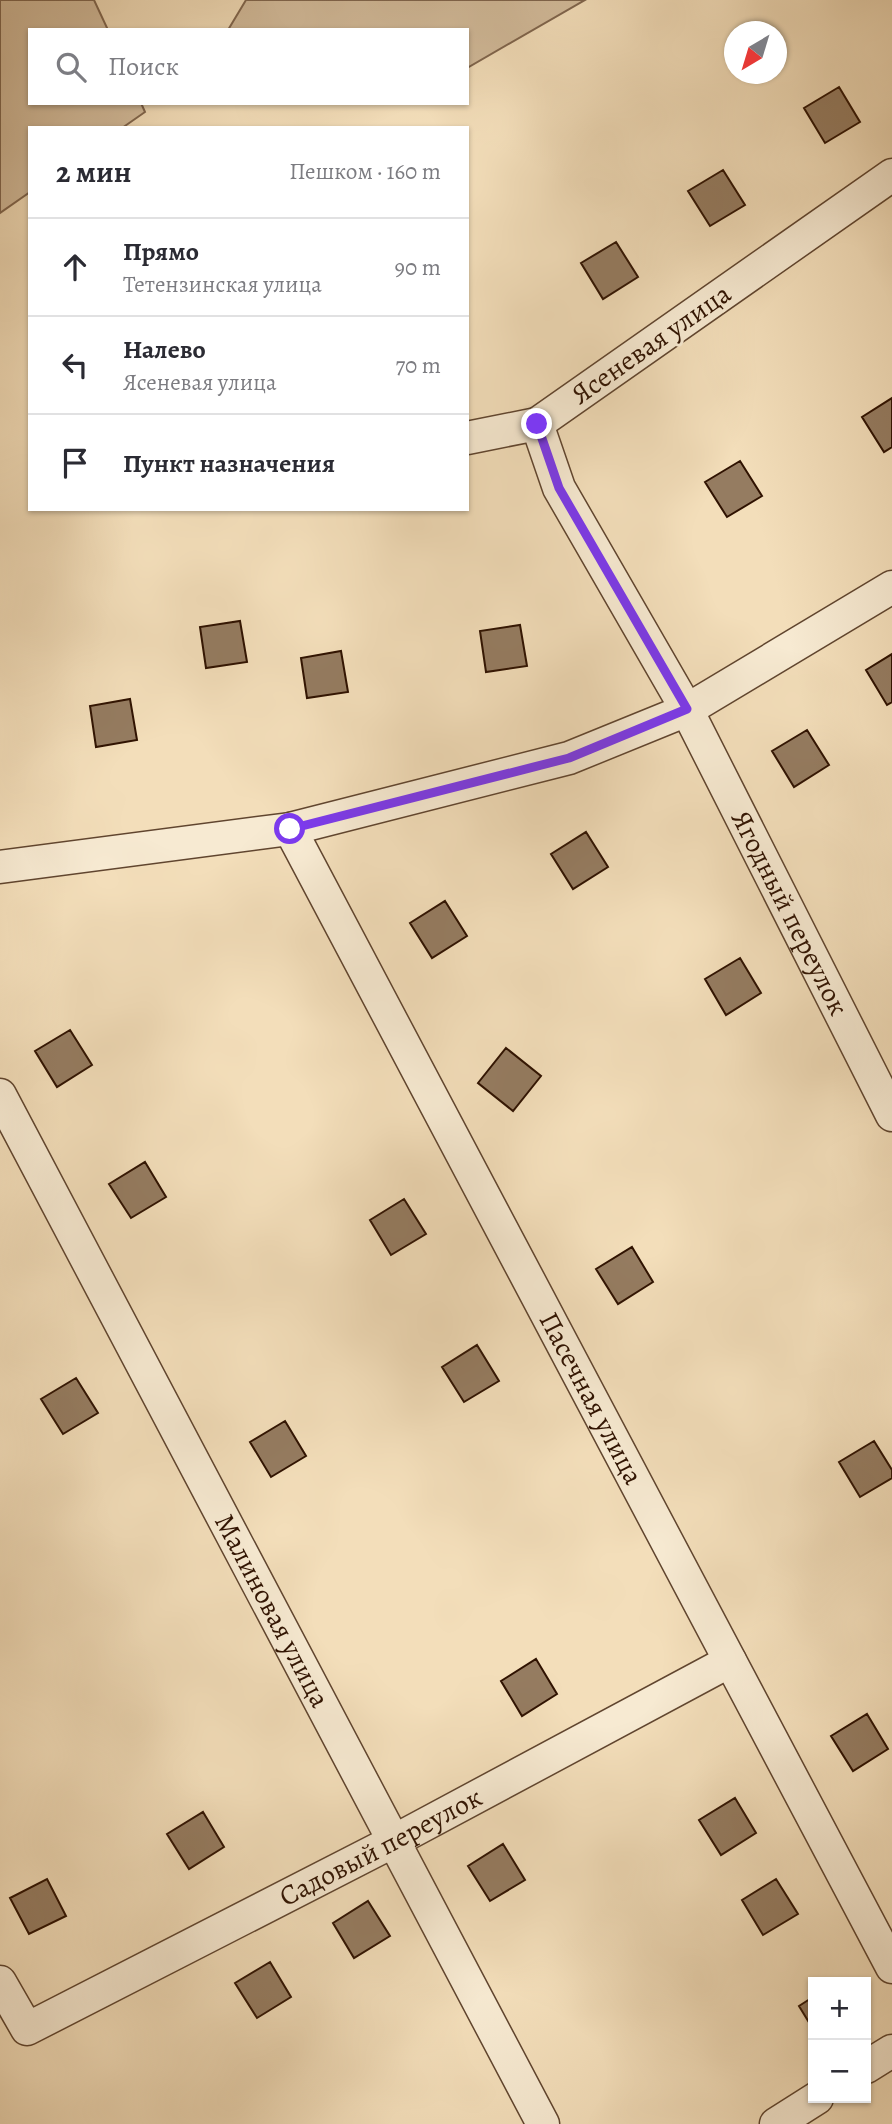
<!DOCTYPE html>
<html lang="ru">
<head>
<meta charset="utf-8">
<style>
	body { margin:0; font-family:Alegreya,serif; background:#f2f2f3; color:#2b2b33 }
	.controls { position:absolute; right:21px; bottom:21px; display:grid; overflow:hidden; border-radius:0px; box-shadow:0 2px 5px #0004 }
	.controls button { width:63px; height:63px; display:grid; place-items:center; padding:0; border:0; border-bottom:2px solid #e1e1e2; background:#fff; color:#2b2b33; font:35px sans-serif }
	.compass { position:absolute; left:724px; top:21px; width:63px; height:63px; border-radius:50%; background:#fff; box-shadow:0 2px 5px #0004; rotate:218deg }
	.stop { position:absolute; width:21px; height:21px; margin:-16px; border:5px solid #7c3aed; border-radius:50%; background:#fff }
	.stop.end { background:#7c3aed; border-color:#fff; box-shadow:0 2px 7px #0008 }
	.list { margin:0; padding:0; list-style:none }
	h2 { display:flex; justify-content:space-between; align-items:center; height:91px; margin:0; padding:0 28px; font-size:30px }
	h2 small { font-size:23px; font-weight:400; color:#7c7c81 }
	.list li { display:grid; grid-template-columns:46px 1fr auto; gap:21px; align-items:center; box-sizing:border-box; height:98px; padding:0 28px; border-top:2px solid #e1e1e2 }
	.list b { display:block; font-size:26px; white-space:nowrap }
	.list p { margin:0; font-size:23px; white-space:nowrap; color:#7c7c81 }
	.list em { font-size:23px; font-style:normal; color:#7c7c81 }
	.icon { flex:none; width:38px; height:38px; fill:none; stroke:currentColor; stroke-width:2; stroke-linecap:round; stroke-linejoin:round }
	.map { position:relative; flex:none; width:892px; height:2124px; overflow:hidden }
	.search { position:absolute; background:#fff; box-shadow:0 2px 5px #0004; left:28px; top:28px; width:441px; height:77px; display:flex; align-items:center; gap:18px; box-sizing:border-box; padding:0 24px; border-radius:0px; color:#7c7c81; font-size:26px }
	.panel { position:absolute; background:#fff; box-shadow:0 2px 5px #0004; left:28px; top:126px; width:441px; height:385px; border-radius:0px }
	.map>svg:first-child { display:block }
</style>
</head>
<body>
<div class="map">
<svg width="892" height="2124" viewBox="0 0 892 2124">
	<rect width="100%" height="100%" fill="#f3deba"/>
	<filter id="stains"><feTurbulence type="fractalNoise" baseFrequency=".00286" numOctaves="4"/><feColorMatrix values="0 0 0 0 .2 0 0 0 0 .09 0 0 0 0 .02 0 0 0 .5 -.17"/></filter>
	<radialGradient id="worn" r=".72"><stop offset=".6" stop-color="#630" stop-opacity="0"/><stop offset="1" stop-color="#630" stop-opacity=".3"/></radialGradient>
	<!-- green -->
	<path fill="#d2bb9b" stroke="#80664e" stroke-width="2" d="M0,0H94L108,30H30V103H141L145,112L122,128H30V192L0,213Z
		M246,0H585L467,68V30H228Z"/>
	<!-- building -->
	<path fill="#957c61" stroke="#2f1201" stroke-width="2" d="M839,87L860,122L825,143L804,108Z
		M723,170L745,205L710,226L688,191Z
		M616,242L638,277L603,299L581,263Z
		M892,398V447L884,452L862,417Z
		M740,461L762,496L727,517L705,482Z
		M240,621L247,662L206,668L200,627Z
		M520,625L527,666L486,672L480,631Z
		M341,651L348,692L307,698L301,658Z
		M892,654V702L887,705L866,670Z
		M130,699L137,740L96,747L90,706Z
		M807,730L829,765L794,787L772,751Z
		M586,832L608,867L573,889L551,854Z
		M445,901L467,936L432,958L410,923Z
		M740,958L761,993L726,1015L705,979Z
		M70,1030L92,1065L57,1087L35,1051Z
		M506,1048L541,1076L513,1111L478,1083Z
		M145,1162L166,1197L131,1218L109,1184Z
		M404,1199L426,1234L391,1255L370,1220Z
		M632,1247L653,1282L618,1304L596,1269Z
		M477,1345L499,1381L464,1402L442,1367Z
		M76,1378L98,1413L63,1434L41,1399Z
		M285,1421L306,1456L271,1477L250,1442Z
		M874,1441L892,1470V1478L860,1497L839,1462Z
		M536,1659L557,1694L522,1716L501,1681Z
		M867,1714L888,1749L853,1771L831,1736Z
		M735,1798L756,1833L721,1855L699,1820Z
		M203,1812L224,1847L189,1869L167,1834Z
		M503,1844L525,1880L490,1901L468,1866Z
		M47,1879L66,1916L29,1934L10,1898Z
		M776,1879L798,1914L763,1935L742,1900Z
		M368,1901L390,1936L354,1958L333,1923Z
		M270,1962L291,1997L257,2018L235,1983Z
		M813,1997V2029L799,2006Z"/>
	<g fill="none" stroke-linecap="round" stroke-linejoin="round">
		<defs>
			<g id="minor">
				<path id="s1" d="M892,175L537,424L559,488L687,710L892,1115"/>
				<path d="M467,438L537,424"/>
				<path id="s2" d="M290,829L892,1967"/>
				<path d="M0,867L290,829L569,758L687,710L892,587"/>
				<path id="s3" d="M0,1095L543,2124"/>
				<path id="s4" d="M0,1982L27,2029L394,1841L730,1661"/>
				<path d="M866,2067L892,2051"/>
				<path d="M776,2124L817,2098"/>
			</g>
		</defs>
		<!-- minor casing -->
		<use href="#minor" stroke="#60452f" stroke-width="35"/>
		<!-- minor -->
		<use href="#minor" stroke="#f7ead2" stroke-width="32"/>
	</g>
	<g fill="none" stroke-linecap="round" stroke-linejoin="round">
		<!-- route -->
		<path stroke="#7c3aed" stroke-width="9" d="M290,829L569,758L687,709L559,488L537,424"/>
	</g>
	<g text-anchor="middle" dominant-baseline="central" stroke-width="6" stroke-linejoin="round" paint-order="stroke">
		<!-- street labels -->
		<g font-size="28" fill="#2f1201" stroke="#f7ead2">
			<text transform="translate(651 344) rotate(-35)">Ясеневая улица</text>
			<text stroke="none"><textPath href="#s1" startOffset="985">Ягодный переулок</textPath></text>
			<text stroke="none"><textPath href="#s2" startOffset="644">Пасечная улица</textPath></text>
			<text stroke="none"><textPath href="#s3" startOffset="583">Малиновая улица</textPath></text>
			<text stroke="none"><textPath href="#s4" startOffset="452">Садовый переулок</textPath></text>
		</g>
	</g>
	<rect width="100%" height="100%" filter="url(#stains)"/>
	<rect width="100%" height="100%" fill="url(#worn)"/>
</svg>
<div class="controls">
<button>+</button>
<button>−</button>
</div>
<svg class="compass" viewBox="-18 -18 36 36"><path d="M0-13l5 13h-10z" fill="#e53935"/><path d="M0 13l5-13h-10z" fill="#7c7c81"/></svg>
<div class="stop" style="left:290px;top:829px"></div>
<div class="stop end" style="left:537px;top:424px"></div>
<div class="search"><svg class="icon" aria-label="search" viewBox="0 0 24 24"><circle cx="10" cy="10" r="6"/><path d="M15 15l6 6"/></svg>Поиск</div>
<section class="panel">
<h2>2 мин<small>Пешком · 160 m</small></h2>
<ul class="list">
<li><svg class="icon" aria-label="ahead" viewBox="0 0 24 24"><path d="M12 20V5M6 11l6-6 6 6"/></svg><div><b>Прямо</b><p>Тетензинская улица</p></div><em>90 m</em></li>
<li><svg class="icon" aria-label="left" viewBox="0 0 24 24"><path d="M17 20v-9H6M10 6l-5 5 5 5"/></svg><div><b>Налево</b><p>Ясеневая улица</p></div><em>70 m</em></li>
<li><svg class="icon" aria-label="arrive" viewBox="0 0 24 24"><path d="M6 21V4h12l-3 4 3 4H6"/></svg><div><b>Пункт назначения</b></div></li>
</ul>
</section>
</div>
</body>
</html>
